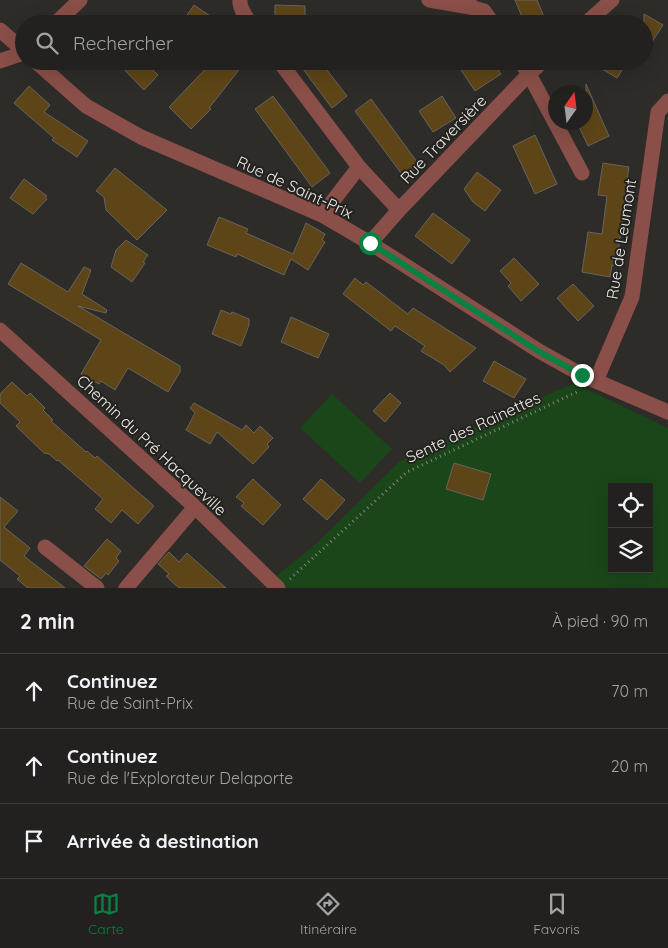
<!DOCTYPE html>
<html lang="fr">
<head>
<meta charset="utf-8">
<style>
	body { margin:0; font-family:Quicksand,sans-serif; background:#2e2e2c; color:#f1f3f6 }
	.controls { position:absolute; right:15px; bottom:15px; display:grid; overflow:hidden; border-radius:0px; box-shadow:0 5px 20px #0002 }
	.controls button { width:45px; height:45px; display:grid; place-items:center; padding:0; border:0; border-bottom:1px solid #3f3e3d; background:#22211f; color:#f1f3f6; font:25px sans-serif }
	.compass { position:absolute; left:548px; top:85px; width:45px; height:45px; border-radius:50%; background:#22211f; box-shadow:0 5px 20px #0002; rotate:14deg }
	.stop { position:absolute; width:15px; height:15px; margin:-11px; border:4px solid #0b8043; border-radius:50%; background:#fff }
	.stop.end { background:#0b8043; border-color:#fff; box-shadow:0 1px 5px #0008 }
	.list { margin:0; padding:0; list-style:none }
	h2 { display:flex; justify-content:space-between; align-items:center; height:65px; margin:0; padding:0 20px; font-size:21px }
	h2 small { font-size:16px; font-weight:400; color:#a2a3a4 }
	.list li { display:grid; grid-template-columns:32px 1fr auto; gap:15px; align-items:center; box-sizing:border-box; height:75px; padding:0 20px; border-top:1px solid #3f3e3d }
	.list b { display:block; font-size:19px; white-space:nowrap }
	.list p { margin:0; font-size:16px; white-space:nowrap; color:#a2a3a4 }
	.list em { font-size:16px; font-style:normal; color:#a2a3a4 }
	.icon { flex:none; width:28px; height:28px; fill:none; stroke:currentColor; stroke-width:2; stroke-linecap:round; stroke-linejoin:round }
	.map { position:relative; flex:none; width:668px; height:588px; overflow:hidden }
	.search { position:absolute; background:#22211f; box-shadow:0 5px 20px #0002; left:15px; right:15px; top:15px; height:55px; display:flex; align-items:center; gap:12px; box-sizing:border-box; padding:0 18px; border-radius:28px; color:#a2a3a4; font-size:19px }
	.sheet { height:290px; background:#22211f }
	nav { display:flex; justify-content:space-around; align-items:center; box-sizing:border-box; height:70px; border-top:1px solid #3f3e3d; background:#22211f; font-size:14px; color:#a2a3a4 }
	nav a { display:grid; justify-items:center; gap:2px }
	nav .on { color:#0b8043 }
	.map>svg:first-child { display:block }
</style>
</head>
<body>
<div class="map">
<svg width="668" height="588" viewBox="0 0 668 588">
	<rect width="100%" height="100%" fill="#2e2c29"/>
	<!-- green -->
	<path fill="#1a4619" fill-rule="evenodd" d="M574,383L668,428V588H284L274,578L317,543L400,461ZM612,487H649V569H612Z
		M332,394L392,449L360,483L300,428Z"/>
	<!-- building -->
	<path fill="#5e4517" stroke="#666460" d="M515,0H537L547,24H525Z
		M194,5L222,24H181Z
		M275,5L305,6V24H275Z
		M644,14L663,25L644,54Z
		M116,61H143L158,75L144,90Z
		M213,61H246L209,108L211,109L191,129L169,107Z
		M297,61H320L347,96L332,108Z
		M455,61H492L501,74L475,91Z
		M589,61H628L617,78Z
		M586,84L609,136L588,146L577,122H586Z
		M29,86L50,105L44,112L88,141L77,157L52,140L54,138L14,103Z
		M273,96L330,173L312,187L255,109Z
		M442,96L456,118L433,132L419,111Z
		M371,99L420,166L404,177L355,111Z
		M535,135L557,184L535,194L513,146Z
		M603,163L629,167L626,186L630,187L626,211L624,210L616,266L612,265L610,277L582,272L588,232L602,234L607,196L598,195Z
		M115,168L167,210L137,240L106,210L104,197L96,191Z
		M477,172L501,190L485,211L473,202L464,189Z
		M24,179L47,196L45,197L47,199L33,214L10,198Z
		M433,213L470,240L452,264L415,236Z
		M219,217L248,229L246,233L293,254L306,223L325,234L322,240L325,242L308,270L291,259L284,275L237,254L236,257L207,245Z
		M126,240L148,255L143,262L145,263L132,282L111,267L116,250Z
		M514,258L539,284L521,301L508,286L511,283L500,271Z
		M21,263L68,292L84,267L91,270L82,294L107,310L106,313L78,306L180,366V372L168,392L128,368L115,390L101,381L99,384L81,374L101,340L8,284Z
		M355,278L363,285L366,282L408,314L413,308L476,348L450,372L444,365L421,351L425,346L395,326L391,331L343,294Z
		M573,284L594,306L578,321L557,298Z
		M221,310L231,314L232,312L249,319V325L241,346L212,334Z
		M291,317L329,334L318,358L281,342Z
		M494,361L526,379L514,398L483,381Z
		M12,382L27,396L30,393L45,408L43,410L53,420L51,421L86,452L87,451L95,458L97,456L154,506L138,524L122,510L111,523L95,509L103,499L58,460L57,461L49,454L44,453L16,426L20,422L0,403V394Z
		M390,393L401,403L385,422L373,411Z
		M194,403L242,430L246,425L254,433L260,426L273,438L267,444L269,447L253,464L217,432L210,444L186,430L195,413L190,408Z
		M454,463L491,474L483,500L446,489Z
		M253,479L281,505L263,525L241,506L244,503L236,497Z
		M321,479L345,500L327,520L303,499Z
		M0,497L18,511L4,527L30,548L24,556L65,588H28L17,579L20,576L0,560Z
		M107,539L121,551L116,558L119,561L108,575L106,573L101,579L84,566Z
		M169,552L179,562L187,553L226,588H179L166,576L169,574L158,564Z"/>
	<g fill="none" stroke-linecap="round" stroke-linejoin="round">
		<!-- path -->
		<path stroke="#878583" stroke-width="3" stroke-dasharray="1 4" stroke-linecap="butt" d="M290,579L407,472L579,391"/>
		<!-- minor -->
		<path stroke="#894f48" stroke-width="15" d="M240,0C239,8 246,17 251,24
			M429,0L470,7
			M469,0L470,7L484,11L493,24
			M55,24L80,0
			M585,24L612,0
			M0,30L24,51
			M0,61L24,53
			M35,61L86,106L141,137L322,215L370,243L539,351L582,375L668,412
			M279,61L359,167L399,210
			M520,61L529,74L582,173
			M322,215L359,167
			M370,243L399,210L529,74L543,61
			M0,330L195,507L278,588
			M596,381L632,297L658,112L668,101
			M45,547L97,588
			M126,588L195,507"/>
	</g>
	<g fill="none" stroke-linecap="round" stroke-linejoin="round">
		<!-- route -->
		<path stroke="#0b8043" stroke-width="6" d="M370,243L538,351L582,375"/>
	</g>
	<g text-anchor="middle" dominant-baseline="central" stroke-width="4" stroke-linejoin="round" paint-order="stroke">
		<!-- street labels -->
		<g font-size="16" fill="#eae9e7" stroke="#24221f">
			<text transform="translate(443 139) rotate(-46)">Rue Traversière</text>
			<text transform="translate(295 187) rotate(25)">Rue de Saint-Prix</text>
			<text transform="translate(621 239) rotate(-81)">Rue de Leumont</text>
			<text transform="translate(473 427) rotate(-25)">Sente des Rainettes</text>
			<text transform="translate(152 445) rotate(43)">Chemin du Pré Hacqueville</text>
		</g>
	</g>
</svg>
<div class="controls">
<button><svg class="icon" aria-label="locate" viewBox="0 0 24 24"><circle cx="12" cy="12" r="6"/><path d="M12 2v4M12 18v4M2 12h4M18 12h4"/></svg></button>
<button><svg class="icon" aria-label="layers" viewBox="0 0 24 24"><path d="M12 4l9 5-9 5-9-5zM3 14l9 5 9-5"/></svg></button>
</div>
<svg class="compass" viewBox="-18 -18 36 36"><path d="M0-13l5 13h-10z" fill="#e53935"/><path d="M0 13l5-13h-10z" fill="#a2a3a4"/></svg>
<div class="stop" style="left:370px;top:243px"></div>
<div class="stop end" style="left:582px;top:375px"></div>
<div class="search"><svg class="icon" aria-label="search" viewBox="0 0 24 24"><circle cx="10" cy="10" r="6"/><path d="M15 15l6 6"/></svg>Rechercher</div>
</div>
<section class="sheet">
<h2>2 min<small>À pied · 90 m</small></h2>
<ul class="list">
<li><svg class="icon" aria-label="ahead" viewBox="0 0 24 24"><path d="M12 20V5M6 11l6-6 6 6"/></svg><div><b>Continuez</b><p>Rue de Saint-Prix</p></div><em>70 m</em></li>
<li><svg class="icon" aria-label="ahead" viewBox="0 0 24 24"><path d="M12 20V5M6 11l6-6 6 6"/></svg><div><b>Continuez</b><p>Rue de l'Explorateur Delaporte</p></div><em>20 m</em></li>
<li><svg class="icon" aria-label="arrive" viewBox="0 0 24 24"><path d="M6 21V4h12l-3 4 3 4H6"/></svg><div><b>Arrivée à destination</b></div></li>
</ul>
</section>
<nav>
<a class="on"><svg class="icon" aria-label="map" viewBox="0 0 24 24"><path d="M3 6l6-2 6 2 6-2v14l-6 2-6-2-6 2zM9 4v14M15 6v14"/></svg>Carte</a>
<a><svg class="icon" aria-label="directions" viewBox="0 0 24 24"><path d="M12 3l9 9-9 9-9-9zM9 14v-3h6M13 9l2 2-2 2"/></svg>Itinéraire</a>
<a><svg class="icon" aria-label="saved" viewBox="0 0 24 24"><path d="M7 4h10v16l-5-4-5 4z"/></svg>Favoris</a>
</nav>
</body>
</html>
